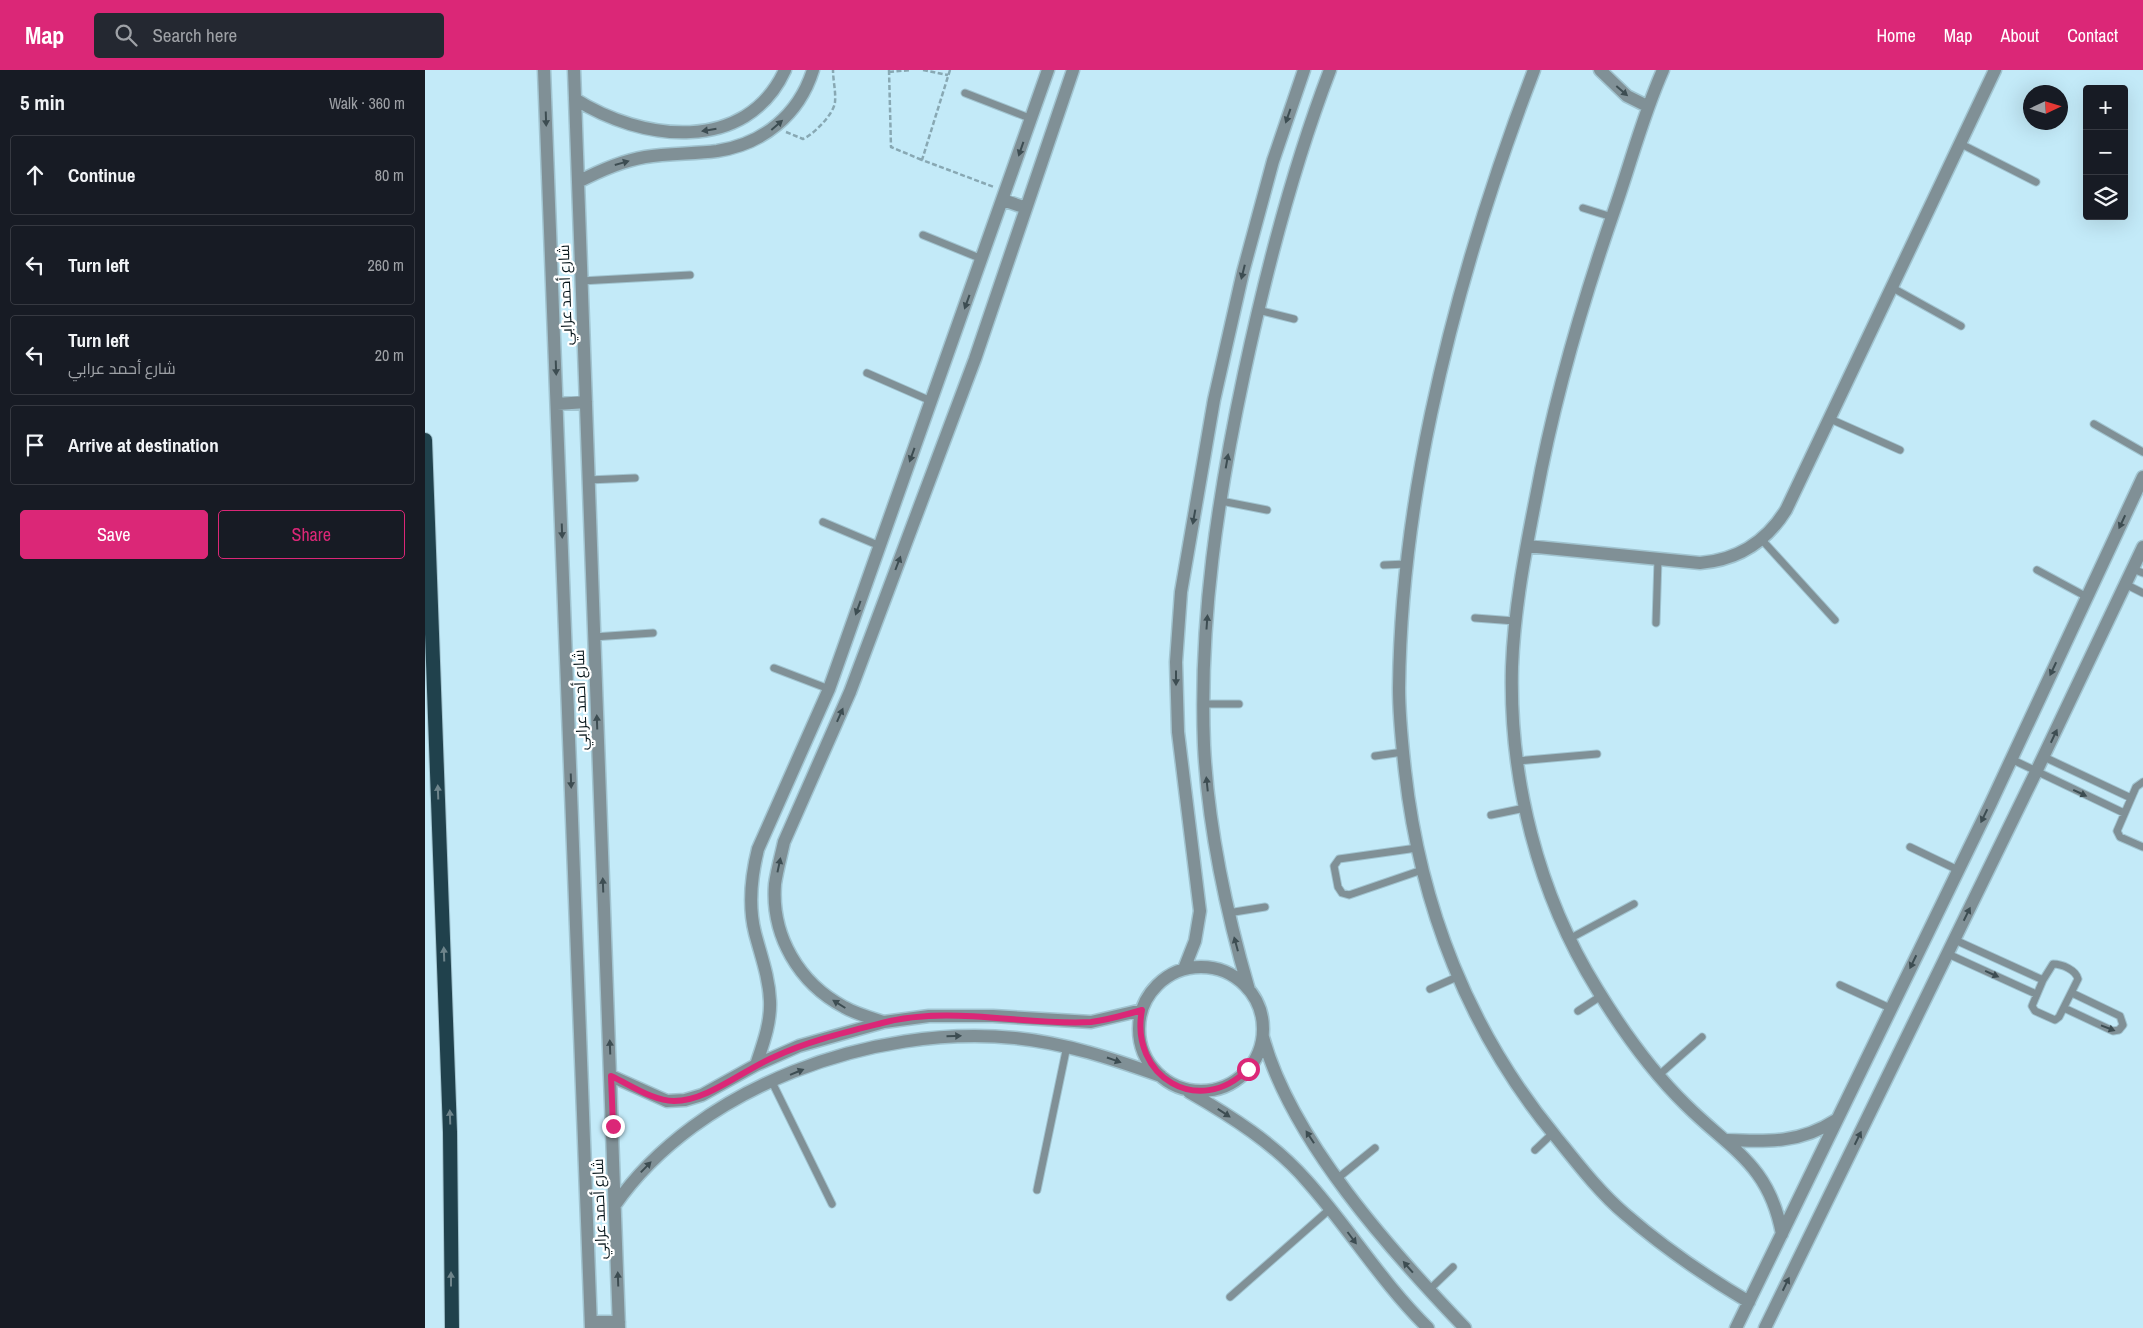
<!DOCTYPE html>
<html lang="en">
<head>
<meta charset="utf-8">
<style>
	body { margin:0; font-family:"Archivo Narrow",Cairo,sans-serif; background:#242831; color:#f1f3f6 }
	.controls { position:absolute; right:15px; top:15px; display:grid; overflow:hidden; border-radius:5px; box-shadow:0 5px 20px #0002 }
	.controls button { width:45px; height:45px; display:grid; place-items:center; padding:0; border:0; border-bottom:1px solid #363941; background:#171b24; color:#f1f3f6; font:25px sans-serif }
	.compass { position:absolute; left:1598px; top:15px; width:45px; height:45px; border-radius:50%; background:#171b24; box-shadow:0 5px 20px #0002; rotate:86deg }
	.stop { position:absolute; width:15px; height:15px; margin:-11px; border:4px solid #db2777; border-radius:50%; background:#fff }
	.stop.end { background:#db2777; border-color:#fff; box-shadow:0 1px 5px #0008 }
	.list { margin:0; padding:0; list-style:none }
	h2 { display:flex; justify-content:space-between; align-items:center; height:65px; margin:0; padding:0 20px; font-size:21px }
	h2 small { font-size:16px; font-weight:400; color:#9ea1a6 }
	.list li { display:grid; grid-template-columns:32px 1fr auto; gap:15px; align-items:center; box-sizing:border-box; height:80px; margin:0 10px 10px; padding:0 10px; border:1px solid #363941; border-radius:5px }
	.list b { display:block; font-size:19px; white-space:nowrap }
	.list p { margin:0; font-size:16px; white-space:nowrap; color:#9ea1a6 }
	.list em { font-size:16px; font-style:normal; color:#9ea1a6 }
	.actions { display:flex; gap:10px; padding:15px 20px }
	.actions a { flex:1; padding:11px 0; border:1px solid #db2777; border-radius:5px; text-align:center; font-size:18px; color:#db2777 }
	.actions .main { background:#db2777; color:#fff }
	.icon { flex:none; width:28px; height:28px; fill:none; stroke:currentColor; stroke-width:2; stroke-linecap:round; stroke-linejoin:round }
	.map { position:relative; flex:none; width:1718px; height:1258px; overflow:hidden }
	header { display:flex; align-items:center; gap:30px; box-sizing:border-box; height:70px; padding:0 25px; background:#db2777; color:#fff }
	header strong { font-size:24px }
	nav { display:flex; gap:28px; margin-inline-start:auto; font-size:18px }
	.search { width:350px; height:45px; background:#242831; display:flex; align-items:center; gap:12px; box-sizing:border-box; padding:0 18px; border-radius:5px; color:#9ea1a6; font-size:19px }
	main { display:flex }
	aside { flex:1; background:#171b24 }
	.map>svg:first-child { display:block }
</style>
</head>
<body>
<header>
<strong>Map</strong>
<div class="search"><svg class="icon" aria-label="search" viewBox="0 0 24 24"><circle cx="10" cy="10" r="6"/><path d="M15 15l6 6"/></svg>Search here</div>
<nav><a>Home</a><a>Map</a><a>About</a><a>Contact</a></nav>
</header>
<main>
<aside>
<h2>5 min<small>Walk · 360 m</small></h2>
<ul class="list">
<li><svg class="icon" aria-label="ahead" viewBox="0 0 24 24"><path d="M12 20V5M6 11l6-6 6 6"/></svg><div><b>Continue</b></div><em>80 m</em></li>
<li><svg class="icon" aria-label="left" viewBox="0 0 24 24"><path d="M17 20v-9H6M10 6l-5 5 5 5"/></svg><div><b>Turn left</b></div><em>260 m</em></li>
<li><svg class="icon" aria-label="left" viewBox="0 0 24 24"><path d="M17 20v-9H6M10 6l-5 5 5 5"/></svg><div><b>Turn left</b><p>شارع أحمد عرابي</p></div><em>20 m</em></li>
<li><svg class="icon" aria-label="arrive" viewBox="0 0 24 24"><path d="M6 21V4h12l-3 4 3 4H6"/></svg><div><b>Arrive at destination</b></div></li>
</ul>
<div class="actions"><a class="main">Save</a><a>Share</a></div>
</aside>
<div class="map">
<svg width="1718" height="1258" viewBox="0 0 1718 1258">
	<rect width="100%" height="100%" fill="#c3eaf8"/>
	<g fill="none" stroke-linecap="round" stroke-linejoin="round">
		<defs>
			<path id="service" d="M540,23L607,49
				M1536,74L1611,112
				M1158,138L1187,147
				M498,165L557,189
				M156,211L265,205
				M1466,217L1536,256
				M833,240L869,249
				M442,303L506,331
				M1403,348L1475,380
				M1669,354L1718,382
				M163,410L210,408
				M796,431L842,440
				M398,452L455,476
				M1337,470L1410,550
				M959,495L982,494
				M1708,499L1718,503
				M1612,500L1662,527
				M1700,514L1718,523
				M1050,548L1090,551
				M1231,553L1233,489
				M168,567L228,563
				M349,598L404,619
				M779,634H814
				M950,686L978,682
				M1619,687L1706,728
				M1586,689L1699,743
				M1092,691L1172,684
				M1718,712L1711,717L1692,761L1695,767L1718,777
				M1066,745L1100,738
				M1485,777L1533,800
				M992,778L914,789L909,796L913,817L917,823L924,825L997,800
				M803,843L840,837
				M1144,869L1209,834
				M1530,870L1618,910
				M1523,884L1611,924
				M1628,894C1637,894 1651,900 1653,909L1634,947L1630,950L1610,941L1607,936L1618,910Z
				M1415,915L1465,938
				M1005,919L1032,907
				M1639,938L1688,961L1694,960L1698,955L1695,946L1647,923
				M1153,941L1176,926
				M1234,1005L1277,967
				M347,1012L407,1134
				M1110,1080L1128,1063
				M913,1108L950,1078
				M612,1120L642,976
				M1004,1220L1028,1197
				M805,1227L905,1139"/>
			<path id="minor" d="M119,0L166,1258
				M149,0L194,1258
				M1109,0C1066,112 1031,226 1006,344C987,434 975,526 974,618C974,646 977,674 980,701C995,836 1044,962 1131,1067C1152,1093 1174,1122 1200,1144C1238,1177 1280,1206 1324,1232
				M1175,0L1202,26L1222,36
				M1238,0C1218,45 1206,92 1190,138C1157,233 1129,329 1111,427C1100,483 1089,540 1087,597C1084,709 1113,824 1172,919C1197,960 1226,1001 1261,1035C1306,1080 1344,1094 1357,1164
				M150,29C216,71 321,85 360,0
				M153,112C174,101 196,91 220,87C244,83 268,84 292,81C338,74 374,45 388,0
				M578,130L601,138
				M132,334L161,332
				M1102,476L1275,493C1313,490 1341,472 1361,440L1570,0
				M714 959a62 62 0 1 1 124 0a62 62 0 1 1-124 0Z
				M759,899L770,871L775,841L753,662L751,592L756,522L789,330L818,202L848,91L879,0
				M824,920C801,841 783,758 779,675C774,551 793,426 819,304C841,201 867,99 905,0
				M459,952C446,948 431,944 419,937C374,913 346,866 350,814C352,800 356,786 359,772L425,622L550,289L648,0
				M838,967C866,1070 967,1182 1040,1258
				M331,995C338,974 346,953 345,931C344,907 336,886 330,863C323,835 326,807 333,779L404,619L623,0
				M186,1006L242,1031L260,1030L277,1025L331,995L374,976L459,952L504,946H568L666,952L717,940
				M764,1022C806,1046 850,1074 882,1111C924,1158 957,1213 1003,1258
				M1302,1070C1343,1072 1376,1073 1411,1050
				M190,1135C273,1016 449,954 590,968C641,973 688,989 736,1006
				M166,1252H194
				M1311,1258L1565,735L1718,407
				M1340,1258L1611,702L1718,477"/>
			<path id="trunk" d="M0,370L25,1062L27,1258"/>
		</defs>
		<!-- service casing -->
		<use href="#service" stroke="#a1c4d0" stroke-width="9"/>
		<!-- minor casing -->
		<use href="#minor" stroke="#a1c4d0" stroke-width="15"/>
		<!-- trunk casing -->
		<use href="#trunk" stroke="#a1c4d0" stroke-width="16"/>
		<!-- path -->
		<path stroke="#88a8b3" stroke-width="2.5" stroke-dasharray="5 2.5" stroke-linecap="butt" d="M464,0L466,77L497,90
			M498,0L523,5
			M525,0L497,90L569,117
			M464,2L486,0
			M361,62L378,69C388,65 409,44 410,32C411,22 408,10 408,0"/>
		<!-- service -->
		<use href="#service" stroke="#809096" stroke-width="7"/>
		<!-- minor -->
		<use href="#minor" stroke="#809096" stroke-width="12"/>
		<!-- trunk -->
		<use href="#trunk" stroke="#20414c" stroke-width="14"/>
	</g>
	<!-- one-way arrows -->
	<defs><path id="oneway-solid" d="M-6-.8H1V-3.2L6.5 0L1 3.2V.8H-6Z" transform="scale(1.25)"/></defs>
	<g fill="#3d4d52">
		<use href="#oneway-solid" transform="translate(1197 21) rotate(41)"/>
		<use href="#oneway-solid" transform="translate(863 46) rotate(109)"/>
		<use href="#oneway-solid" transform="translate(121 49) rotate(88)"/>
		<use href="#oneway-solid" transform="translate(352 55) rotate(-41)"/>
		<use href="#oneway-solid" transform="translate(284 60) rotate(171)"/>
		<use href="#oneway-solid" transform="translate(596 79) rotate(109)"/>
		<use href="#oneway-solid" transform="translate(197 93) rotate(-16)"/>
		<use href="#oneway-solid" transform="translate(818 202) rotate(104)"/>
		<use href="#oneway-solid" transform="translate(542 232) rotate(110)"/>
		<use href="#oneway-solid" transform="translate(131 298) rotate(88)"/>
		<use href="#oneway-solid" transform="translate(487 385) rotate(110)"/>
		<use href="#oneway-solid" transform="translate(802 391) rotate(-80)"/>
		<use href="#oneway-solid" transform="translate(769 447) rotate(100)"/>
		<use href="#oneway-solid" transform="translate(1697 452) rotate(115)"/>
		<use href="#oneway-solid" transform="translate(137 461) rotate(88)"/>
		<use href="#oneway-solid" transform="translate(473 493) rotate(-69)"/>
		<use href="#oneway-solid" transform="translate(433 538) rotate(110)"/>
		<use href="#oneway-solid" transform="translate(782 552) rotate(-86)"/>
		<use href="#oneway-solid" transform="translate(1628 599) rotate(115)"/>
		<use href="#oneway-solid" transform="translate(751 608) rotate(90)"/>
		<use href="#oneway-solid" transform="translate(415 645) rotate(-66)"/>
		<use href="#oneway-solid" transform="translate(172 652) rotate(-92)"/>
		<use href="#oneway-solid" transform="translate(1629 666) rotate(-65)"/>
		<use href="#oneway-solid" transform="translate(146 711) rotate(88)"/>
		<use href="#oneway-solid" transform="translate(782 714) rotate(-96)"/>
		<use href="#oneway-solid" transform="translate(1655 723) rotate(25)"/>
		<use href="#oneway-solid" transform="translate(1559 746) rotate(116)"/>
		<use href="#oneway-solid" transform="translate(354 795) rotate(-78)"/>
		<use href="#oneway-solid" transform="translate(178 815) rotate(-92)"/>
		<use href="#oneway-solid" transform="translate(1542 844) rotate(-64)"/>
		<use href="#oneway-solid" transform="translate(811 874) rotate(-105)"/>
		<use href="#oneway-solid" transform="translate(1488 892) rotate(116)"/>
		<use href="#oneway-solid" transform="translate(1567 904) rotate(24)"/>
		<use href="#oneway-solid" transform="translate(414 934) rotate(-148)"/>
		<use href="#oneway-solid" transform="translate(1683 958) rotate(21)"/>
		<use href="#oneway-solid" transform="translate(529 966) rotate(-2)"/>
		<use href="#oneway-solid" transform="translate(185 977) rotate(-92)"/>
		<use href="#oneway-solid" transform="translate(689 990) rotate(19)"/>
		<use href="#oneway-solid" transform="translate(372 1002) rotate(-22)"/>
		<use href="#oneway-solid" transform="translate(799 1043) rotate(33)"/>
		<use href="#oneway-solid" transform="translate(885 1067) rotate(-123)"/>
		<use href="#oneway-solid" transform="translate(1433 1068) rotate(-64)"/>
		<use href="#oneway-solid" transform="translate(221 1097) rotate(-46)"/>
		<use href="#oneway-solid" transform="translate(927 1168) rotate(53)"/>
		<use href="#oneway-solid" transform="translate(983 1197) rotate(-131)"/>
		<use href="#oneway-solid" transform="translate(193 1209) rotate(-92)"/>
		<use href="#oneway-solid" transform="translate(1361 1214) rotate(-64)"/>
	</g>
	<g fill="#6e848b">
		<use href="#oneway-solid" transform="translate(13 722) rotate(-92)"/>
		<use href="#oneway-solid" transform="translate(19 884) rotate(-92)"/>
		<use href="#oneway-solid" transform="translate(25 1047) rotate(-92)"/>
		<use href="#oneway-solid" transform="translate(26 1209) rotate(-90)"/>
	</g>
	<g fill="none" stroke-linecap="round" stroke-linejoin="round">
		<!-- route -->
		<path stroke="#db2777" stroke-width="6" d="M188,1056L186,1006C204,1014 228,1031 249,1031C282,1031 318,1000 349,987C383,971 421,962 457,953C527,935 597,956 666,952C683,950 700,945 717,940C704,1006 774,1049 823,999"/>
	</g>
	<g text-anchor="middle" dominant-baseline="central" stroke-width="4.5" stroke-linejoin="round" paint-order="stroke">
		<!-- street labels -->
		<g font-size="15" fill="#07161b" stroke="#fff">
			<text transform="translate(140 225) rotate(-92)">شارع أحمد عرابي</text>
			<text transform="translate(155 630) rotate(-92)">شارع أحمد عرابي</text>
			<text transform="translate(174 1139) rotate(-92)">شارع أحمد عرابي</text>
		</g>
	</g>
</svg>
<div class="controls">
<button>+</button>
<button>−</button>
<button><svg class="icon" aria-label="layers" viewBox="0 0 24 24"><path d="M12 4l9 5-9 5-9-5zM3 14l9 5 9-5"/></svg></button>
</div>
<svg class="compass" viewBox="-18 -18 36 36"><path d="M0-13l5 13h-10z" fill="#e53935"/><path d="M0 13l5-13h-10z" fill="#9ea1a6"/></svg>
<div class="stop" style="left:823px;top:999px"></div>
<div class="stop end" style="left:188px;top:1056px"></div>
</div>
</main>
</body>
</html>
